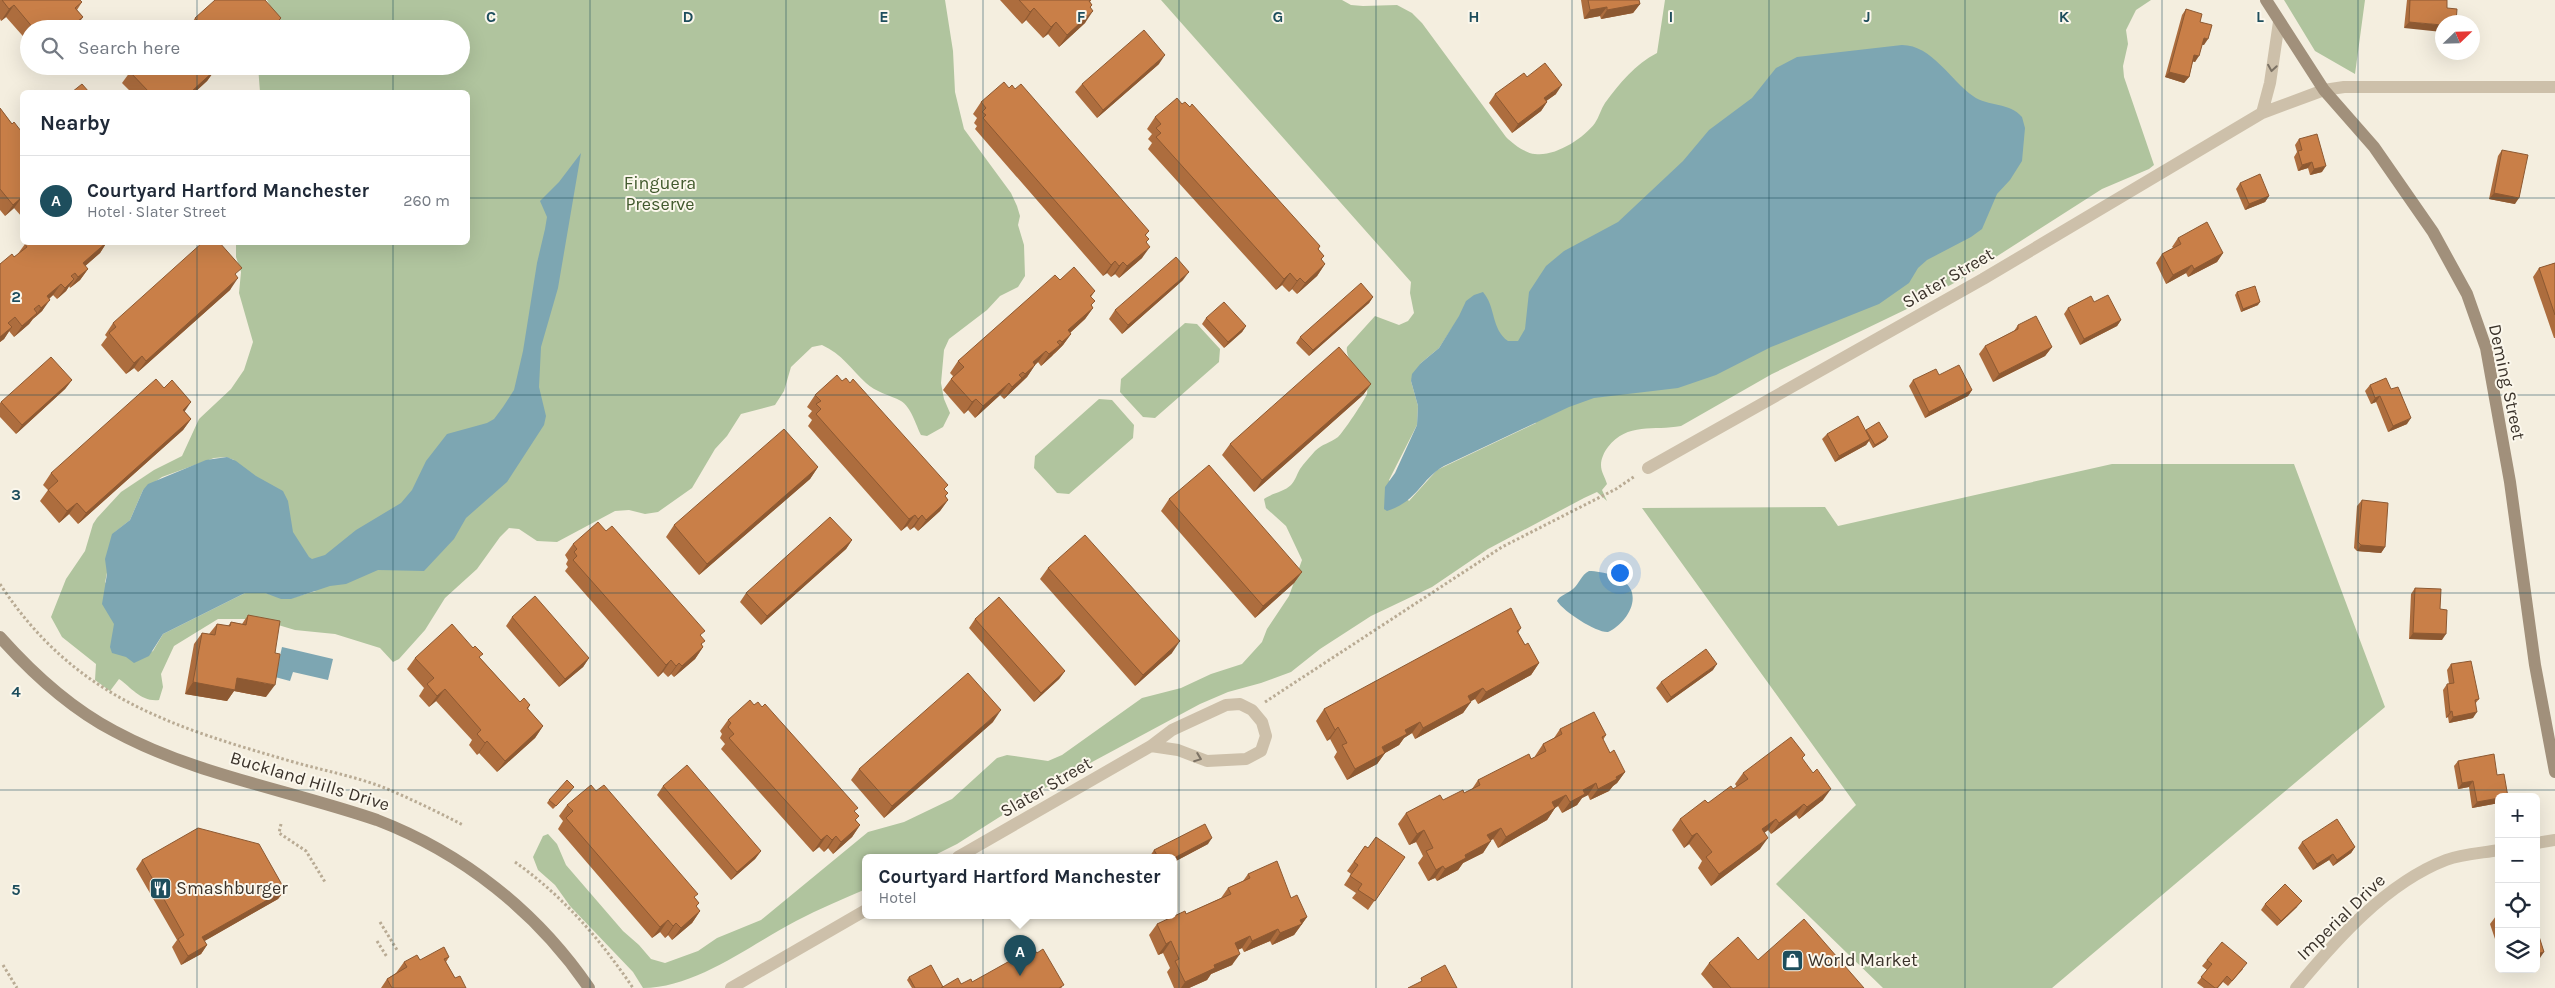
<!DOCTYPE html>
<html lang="en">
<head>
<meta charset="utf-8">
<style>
	body { margin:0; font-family:Karla,sans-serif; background:#f2f2f3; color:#1f2937 }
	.controls { position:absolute; right:15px; bottom:15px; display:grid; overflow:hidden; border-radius:8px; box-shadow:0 5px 20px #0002 }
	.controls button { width:45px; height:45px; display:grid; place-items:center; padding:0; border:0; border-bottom:1px solid #e0e1e3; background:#fff; color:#1f2937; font:25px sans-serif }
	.compass { position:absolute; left:2435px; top:15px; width:45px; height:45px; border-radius:50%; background:#fff; box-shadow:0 5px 20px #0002; rotate:67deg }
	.you { position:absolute; left:1619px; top:572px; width:18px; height:18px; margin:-12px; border:4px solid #fff; border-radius:50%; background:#1a73e8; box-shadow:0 0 0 8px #1a73e833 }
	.badge { display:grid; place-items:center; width:32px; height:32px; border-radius:50%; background:#1e4e5d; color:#fff; font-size:16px; font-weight:700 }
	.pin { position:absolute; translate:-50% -41px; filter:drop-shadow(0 1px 2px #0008) }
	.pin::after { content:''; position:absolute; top:26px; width:18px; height:15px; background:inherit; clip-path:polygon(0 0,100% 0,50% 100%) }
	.popup { position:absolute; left:862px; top:854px; width:315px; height:65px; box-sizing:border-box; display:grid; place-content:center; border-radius:8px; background:#fff; filter:drop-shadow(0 1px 4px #0005); font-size:16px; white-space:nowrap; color:#747a83 }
	.popup b { font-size:19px; color:#1f2937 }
	.popup::after { content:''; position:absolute; left:50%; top:100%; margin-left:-10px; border:10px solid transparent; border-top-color:#fff }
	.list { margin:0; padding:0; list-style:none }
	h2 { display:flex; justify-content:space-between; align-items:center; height:65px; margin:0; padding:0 20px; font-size:21px }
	h2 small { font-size:16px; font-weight:400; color:#747a83 }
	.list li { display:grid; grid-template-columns:32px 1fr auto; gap:15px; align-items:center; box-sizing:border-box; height:90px; padding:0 20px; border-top:1px solid #e0e1e3 }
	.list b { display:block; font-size:19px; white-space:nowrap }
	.list p { margin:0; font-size:16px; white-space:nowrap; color:#747a83 }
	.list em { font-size:16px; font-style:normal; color:#747a83 }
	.icon { flex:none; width:28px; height:28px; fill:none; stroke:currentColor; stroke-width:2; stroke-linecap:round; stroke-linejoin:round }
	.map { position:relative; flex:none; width:2555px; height:988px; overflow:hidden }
	.search { position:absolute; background:#fff; box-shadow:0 5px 20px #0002; left:20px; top:20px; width:450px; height:55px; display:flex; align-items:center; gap:12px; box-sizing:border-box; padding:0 18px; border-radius:28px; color:#747a83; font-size:19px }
	.panel { position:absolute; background:#fff; box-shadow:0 5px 20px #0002; left:20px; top:90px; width:450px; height:155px; border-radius:8px }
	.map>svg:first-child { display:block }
</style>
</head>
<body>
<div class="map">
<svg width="2555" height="988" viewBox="0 0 2555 988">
	<rect width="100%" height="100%" fill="#f4eedf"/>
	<!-- green -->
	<path fill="#b0c49e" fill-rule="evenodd" d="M267,0H945L953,51L955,92L964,129L1011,193L1017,206L1020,216L1018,225L1024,245L1025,276L1018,287L1000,296L987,310L949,339L944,350L941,383L944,399L950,413L943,427L927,436L921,435C916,425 911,407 901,401C890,395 875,392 866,383C851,369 842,354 822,345L812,347L791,367L784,391L775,405L741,414L727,436L715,449L692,488L658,512L645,514L629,510L615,511L557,542L537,541L519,529L509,528L500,537L477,569L445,598L425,630L399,659L393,662L380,648L335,634L295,630L258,619H218L174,646L161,674L163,687L159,700C141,702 132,688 119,679L110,691L95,680L96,664L62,637L51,617L66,579L85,551L93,524L97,518L121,492L154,470L182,456L199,419L231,389L244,370L253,342L239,293L241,272L236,257V243L468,242V92H260L258,66H461V29H274L277,20ZM226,457L234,460L105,583L115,532L130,520L143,490L162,477L214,458ZM187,589L316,591L288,599L265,593H245L163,634L153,651L132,661Z
		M1161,0H1342L1351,5L1363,6L1397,5L1412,13L1422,23L1506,137C1513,144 1525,153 1535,154C1555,157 1584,138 1595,123C1599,117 1601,109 1605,103C1620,83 1635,64 1657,53L1665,0H2151L2136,10L2126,30L2128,44L2123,66L2124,77L2154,165L2149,169L2102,189L1963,278L1911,307L1772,374L1681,426C1654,431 1627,422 1608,447C1604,452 1601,459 1601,465C1601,472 1605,477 1607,484L1602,490L1607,501L1597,492L1584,498L1488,549L1432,587L1371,616L1320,649L1291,672L1261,683L1228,692L1200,704L1053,783L957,844L931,857H866V889C843,899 819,909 796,921C750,945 696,988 643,988L633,972L570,906L555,885L538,870L533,857L543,836L548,834L557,844L566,865L623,931L639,945L651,959L665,963L698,951L717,938L761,920L868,832L904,822L952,799L997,758L1007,755L1048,761L1062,755L1142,698L1181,688L1211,674L1242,664L1262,642L1267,629L1289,596L1302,560L1286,526L1266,508L1264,499C1272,493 1284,492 1291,485C1295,481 1297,474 1300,469C1304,463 1310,457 1315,451C1322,444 1330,443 1338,437C1342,434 1366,398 1367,394C1370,372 1344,364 1347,347L1375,316L1399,325L1408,321L1414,313L1410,293L1411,282ZM1452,328L1536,423L1437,470L1409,501L1389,480L1417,425L1418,406L1411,381L1421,363L1439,348Z
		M2284,0H2365L2355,74L2315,51Z
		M1185,323L1197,324L1220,349L1219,362L1155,418L1143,417L1120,392L1121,379Z
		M1099,399L1112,400L1134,425L1133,438L1069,494L1057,493L1034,468L1035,456Z
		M2112,464H2294L2385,707L2052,988H1883L1776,884L1856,805L1642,508L1825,507L1838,526Z"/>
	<!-- water -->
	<path fill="#7da6b2" d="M1902,45C1932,45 1951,81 1973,96C1988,107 2010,102 2022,117L2025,128L2022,161L2010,180L1997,194L1982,229L1971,237L1927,260L1918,268L1909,283L1879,304L1771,347L1716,375L1678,388L1594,398L1569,407L1444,466C1420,480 1418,501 1387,511L1384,509L1385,487L1395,473L1417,425L1418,406L1411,381L1412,374L1421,363L1439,348L1459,316L1466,301L1474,295L1483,292C1496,307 1491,329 1508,341H1518L1525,329L1529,292L1546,266L1564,251L1618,222L1683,161L1709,130L1752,98L1776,68L1797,57Z
		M581,153L558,288L541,347L539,387L546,416L544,425L507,482L466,518L454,539L424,571L378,570L346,584L330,586L291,599H281L265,593H245L163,634L149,656L134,663L126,657L112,653L110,647L114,624L102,604L107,574L105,559L112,534L130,520L143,490L148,484L206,460L227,457L236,461L256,476L283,491L288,501L293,532L309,557L312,559L325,555L356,530L401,503L412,490L426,461L447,434L487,423L494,419L503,407L514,390L523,351L537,263L545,229L547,217L540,201L559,182Z
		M1589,571C1602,571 1626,577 1631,590C1638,606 1622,626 1608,632C1597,633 1564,612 1557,601C1560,595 1567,594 1573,589C1579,584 1581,575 1589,571Z
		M282,647L333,659L328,680L293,672L290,681L275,677Z"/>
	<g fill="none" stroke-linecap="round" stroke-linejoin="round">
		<!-- path -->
		<path stroke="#b9ab94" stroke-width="3" stroke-dasharray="2.5 2.5" stroke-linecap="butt" d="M0,584C75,699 173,727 297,763C326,771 357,777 385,788C411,799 438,812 463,825
			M1265,702L1502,547L1616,489L1635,476
			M281,824L279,833L306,851L325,882
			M515,862C563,896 600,939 633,988
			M380,922L397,950
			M377,941L387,957
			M3,965L17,988"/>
		<!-- street -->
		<path stroke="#cdc0aa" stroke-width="12" d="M2262,113L2270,83L2279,22
			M1648,468L1983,279L2262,113L2324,90L2344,87H2555
			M2536,843L2555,840
			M958,857L1151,746L1172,730L1226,705L1240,704L1252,710L1262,722L1266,736L1261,751L1246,759L1207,761L1178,750L1151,746
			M731,988L866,910
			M2296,988C2336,940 2386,883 2446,860C2462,854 2482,853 2499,850"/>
		<!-- secondary -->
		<path stroke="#a1907b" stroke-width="12" d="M2266,0L2324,90L2374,147L2433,232L2467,294L2486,348L2510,482L2535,665L2555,772
			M0,637C33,674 70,708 114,731C195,775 290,790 377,820C463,853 537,912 589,988"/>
	</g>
	<!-- wall -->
	<path fill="#ad6d3e" d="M0,0H80L82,2L77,10L83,17L74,29H29V43L6,17L1,21L0,19Z
		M1000,0H1091L1090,2L1092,5L1090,8L1085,23L1059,47L1048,34L1043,38L1026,20L1022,24Z
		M1581,0H1639L1640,4L1633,13L1601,19L1600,16L1584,19Z
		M2407,0H2447V8L2404,28Z
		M2186,9L2200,22L2204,45H2202L2195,62L2193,61L2189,77L2184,83L2165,77L2182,15Z
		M195,18H281L274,29H188Z
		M1159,64L1097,118L1075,92L1082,84Z
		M136,66H218L214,69L215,70L207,81L195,92H131L122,83L130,72Z
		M1527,77L1556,94L1546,101L1547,102L1541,111L1512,133L1489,103L1495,94Z
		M981,102L1149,231L1146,235L1147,243L1142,258L1119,278L1115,274L1111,277L1107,273L1103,276L975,129L977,126L974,123L977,118L973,114Z
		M0,108L22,137V217L14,208L5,216L0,210Z
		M1155,117L1320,246L1318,249L1324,256L1321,260L1325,264L1317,276L1297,294L1292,289L1289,292L1282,285L1276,290L1148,149L1152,143L1148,139L1152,134L1147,129Z
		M2299,139L2322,172L2310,175L2308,168L2298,171L2294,157L2297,152L2295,145Z
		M2502,150L2515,204L2489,199L2498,156Z
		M2240,183L2269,196L2265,202L2245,210L2236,189Z
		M2178,238L2223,253L2217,262L2188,277L2186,273L2166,284L2156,263L2162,254L2173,248L2172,247Z
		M107,242L100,253L85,266L88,269L80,280L70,288L69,286L66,291L57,299L53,295L49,299L42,311L33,319L29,324L14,337L9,331L4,339L0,342V264L14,257L17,255L25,244Z
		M2555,263V338H2554L2533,277L2539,268Z
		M236,276L230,290L138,372L134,368L126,374L101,345L107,337L105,335L113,323Z
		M1060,280L1095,291L1091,297L1092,306L1093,308L1085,319L1070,333L1071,334L1063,345L1054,354L1041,366L1038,362L1035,365L1027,377L1004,399L1000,395L975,418L968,410L964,414L943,390L951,379L953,376L950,373L958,361Z
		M1183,280L1122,334L1109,319L1115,310Z
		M2237,292L2258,305L2241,312L2235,295Z
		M1373,297L1369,303L1309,356L1296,343L1300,337Z
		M2094,302L2121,320L2117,326L2080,345L2064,314L2068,308Z
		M1206,318L1246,326L1242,332L1224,348L1202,324Z
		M2018,325L2052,347L2045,356L1993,382L1979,354L1985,346L2014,331Z
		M72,380L65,389L16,434L0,417V403L1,402Z
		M1913,380L1972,390L1968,396L1925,418L1909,386Z
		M1371,384L1363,395L1254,492L1222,455L1230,444Z
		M2370,385L2407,424L2388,432L2376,402L2371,404L2365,391Z
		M815,395L945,490L946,497L948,500L940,511L918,531L914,527L910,530L907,526L901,531L808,426L812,420L808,416L812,411L807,407Z
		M185,412L191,419L183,430L78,524L69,514L59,523L40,501L48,490L43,485L51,473Z
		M1866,430L1886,440L1873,448L1869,441L1866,445L1835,462L1822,439L1827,434L1866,431Z
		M818,467L810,479L699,575L666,537L674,525Z
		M1169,499L1302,572L1294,583L1255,618L1161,511Z
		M2362,500L2385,547L2381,553L2357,551L2354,548L2357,506Z
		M852,540L846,549L761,625L740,602L746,593Z
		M573,544L701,636L702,645L703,647L695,659L674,677L671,674L668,677L663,672L658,677L565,571L568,567L566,564L568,560L565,555Z
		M1048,568L1172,653L1135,686L1040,579Z
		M2415,588L2440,609L2442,640L2409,639L2411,594Z
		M248,615L266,697L234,691L227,701L185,694L194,644L202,633L209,634L217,624L228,626L231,622L242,624Z
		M512,617L589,658L583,667L559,687L506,626Z
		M975,619L1065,671L1059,679L1034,702L969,628Z
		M1521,628L1518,633L1525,645L1539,663L1531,675L1478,704L1475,699L1471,701L1463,713L1415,739L1412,733L1404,738L1399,745L1385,753L1377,764L1347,780L1334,757L1337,752L1330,739L1327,741L1316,721L1324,709Z
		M415,658H480L520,702L530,705L528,709L543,726L535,738L497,772L479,753L477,755L469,745L472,740L436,701L429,707L419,696L424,688L407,669Z
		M2451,664L2479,699L2475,704L2473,718L2449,723L2448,717L2446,718L2443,690L2447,684H2449L2447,670Z
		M1713,670L1667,703L1656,688L1661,682Z
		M728,720L855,812L856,820L860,825L852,837L833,854L828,848L824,852L819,847L813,852L721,749L725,744L720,738L722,734L720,731Z
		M993,722L884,818L851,780L859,769Z
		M1560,729L1606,735L1603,740L1610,753L1625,772L1617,783L1613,786L1609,791L1590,800L1588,795L1582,798L1577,805L1562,813L1558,806L1555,808L1547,820L1498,848L1493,839L1490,841L1483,853L1463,863L1458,870L1437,881L1435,878L1428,881L1418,863L1423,856L1416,842L1409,845L1398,824L1406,813L1464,793L1472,789L1478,780L1535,757V756L1543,744L1554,738Z
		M1802,759L1823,800L1799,819L1796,815L1771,834L1768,830L1764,833L1760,849L1711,886L1698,868L1702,861L1689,844L1684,848L1672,830L1680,819L1733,789L1737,787L1735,784L1743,773Z
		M2458,761L2499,797V803L2472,808L2469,787L2458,789L2454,766Z
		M663,786L761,851L755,859L731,880L657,795Z
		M572,790L553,809L547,803L549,800Z
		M567,805L695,898L699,903L696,907L700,911L692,923L672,940L668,935L665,938L660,932L652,938L558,829L563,821L559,816Z
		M2302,842L2355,847L2351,853L2333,866L2329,860L2313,870L2298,848Z
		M1208,844L1174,862V857H1150V856L1154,850Z
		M1365,846L1368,848L1405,857L1368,910L1352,898L1356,893L1344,885L1351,874L1347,871Z
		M142,860L285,890L278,899L204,941L207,945L201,954L181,965L172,947L177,940L136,869Z
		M1248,874L1291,898L1307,917L1294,935L1272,945L1270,941L1244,952L1242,948L1238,950L1232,965L1211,974L1207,980L1189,988H1174L1167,972L1170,968L1163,953L1158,955L1149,935L1157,924L1186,914L1221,898L1228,888L1243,881Z
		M2265,904L2297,907L2277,926L2261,910Z
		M2499,915V942H2496L2490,924L2496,916Z
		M1037,953L1062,988H912L907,980L909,977L943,987L972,982Z
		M449,957L446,962L455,978L466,988H381L387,979L396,973L404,962Z
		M1758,960L1864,988H1713L1701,974L1709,963Z
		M2207,960L2243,969L2228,986L2223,982L2218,988H2204L2197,983L2207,970L2202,966Z"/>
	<!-- shaded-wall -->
	<path fill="#8d5932" d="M1640,4L1633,13L1601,19L1607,10Z
		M14,5L6,17L1,21L9,9Z
		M1607,7L1600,16L1584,19L1590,10Z
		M1034,8L1026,20L1022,24L1030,12Z
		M1093,11L1085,23L1059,47L1067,35Z
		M83,17L74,29H68Z
		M281,18L274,29H270Z
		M1056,22L1048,34L1043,38L1051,27Z
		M2409,22L2442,25V32L2404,28Z
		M2204,38L2208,39L2204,45L2200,44Z
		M1165,55L1159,64L1097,118L1103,110Z
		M2194,55L2199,56L2195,62L2190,61Z
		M215,70L207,81L195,92H191Z
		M2169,72L2189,77L2184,83L2165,77Z
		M1562,85L1556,94L1538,107L1544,98Z
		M1547,102L1541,111L1512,133L1518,124Z
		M2312,162L2308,168L2298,171L2302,165Z
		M2326,166L2322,172L2310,175L2314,169Z
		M2494,193L2519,198L2515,204L2489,199Z
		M2269,196L2265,202L2245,210L2249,204Z
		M22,197L14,208L5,216L13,205Z
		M107,242L100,253L75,275L83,263Z
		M1150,247L1142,258L1119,278L1127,266Z
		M2223,253L2217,262L2188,277L2194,269Z
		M1115,261L1107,273L1103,276L1111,265Z
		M1123,262L1115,274L1111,277L1119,266Z
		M1325,264L1317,276L1297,294L1305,283Z
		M2192,265L2186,273L2166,284L2173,275Z
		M88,269L80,280L70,288L78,277Z
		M1189,272L1183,280L1122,334L1128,325Z
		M1290,273L1282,285L1276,290L1284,279Z
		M238,278L230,290L138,372L146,361Z
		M1300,278L1292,289L1289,292L1297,281Z
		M74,279L66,291L57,299L65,288Z
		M61,284L53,295L39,308L47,296Z
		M1373,297L1369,303L1309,356L1313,350Z
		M50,300L42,311L33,319L41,308Z
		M2260,302L2258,305L2241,312L2243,309Z
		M1093,308L1085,319L1060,342L1068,330Z
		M37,313L29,324L14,337L22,326Z
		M2121,320L2117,326L2080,345L2084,339Z
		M1246,326L1242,332L1224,348L1228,342Z
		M12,327L4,339L0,342V337Z
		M1071,334L1063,345L1054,354L1062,342Z
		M1060,345L1052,356L1041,366L1049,354Z
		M2052,347L2045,356L1993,382L1999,374Z
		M1046,351L1038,362L1025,374L1033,362Z
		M142,356L134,368L126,374L134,363Z
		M1035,365L1027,377L1004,399L1012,387Z
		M72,380L65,389L16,434L22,425Z
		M1009,383L1000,395L975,418L983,406Z
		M1371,384L1363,395L1254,492L1262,480Z
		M1972,390L1968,396L1925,418L1929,412Z
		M2380,396L2376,402L2371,404L2375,398Z
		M976,399L968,410L964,414L972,402Z
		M191,402L183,414V410Z
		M2411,418L2407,424L2388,432L2393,426Z
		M191,419L183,430L78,524L86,513Z
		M1888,437L1886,440L1873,448L1875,445Z
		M1870,439L1866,445L1835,462L1839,456Z
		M818,467L810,479L699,575L707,564Z
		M948,500L940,511L918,531L926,520Z
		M77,503L69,514L59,523L67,511Z
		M915,515L907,526L901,531L909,519Z
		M922,515L914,527L910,530L918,519Z
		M852,540L846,549L761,625L767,616Z
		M2361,545L2385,547L2381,553L2357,551Z
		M1302,572L1294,583L1255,618L1263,606Z
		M2413,633L2446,634L2442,640L2409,639Z
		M1180,641L1172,653L1135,686L1143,675Z
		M703,647L695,659L674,677L682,666Z
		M589,658L583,667L559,687L565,679Z
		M671,660L663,672L658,677L666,665Z
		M679,663L671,674L668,677L676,666Z
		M1539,663L1531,675L1478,704L1486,692Z
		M1717,664L1713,670L1667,703L1671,697Z
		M1065,671L1059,679L1034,702L1041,693Z
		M237,678L275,685L266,697L234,691L227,701L185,694L193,682Z
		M1483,688L1475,699L1460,707L1468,696Z
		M445,689L436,701L429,707L437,696Z
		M1471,702L1463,713L1415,739L1423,728Z
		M1001,710L993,722L884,818L892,806Z
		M2452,711L2448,717L2446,718L2450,712Z
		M2477,712L2473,718L2449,723L2453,717Z
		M1420,722L1412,733L1404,738L1399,745L1385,753L1377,764L1347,780L1355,769L1405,730Z
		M543,726L535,738L497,772L505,761Z
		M1338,727L1330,739L1327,741L1335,730Z
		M487,741L479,753L477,755L485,743Z
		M1625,772L1617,783L1613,786L1609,791L1590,800L1598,789L1616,777Z
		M2473,781L2469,787L2458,789L2462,783Z
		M1596,783L1588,795L1582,798L1577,805L1562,813L1570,802L1583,790Z
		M1831,789L1823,800L1799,819L1807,807Z
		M1566,795L1558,806L1555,808L1547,820L1498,848L1506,837L1552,802Z
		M2499,798V803L2472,808L2477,802Z
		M1804,804L1796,815L1771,834L1779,823Z
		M1776,819L1768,830L1754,841L1762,829Z
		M860,825L852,837L833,854L841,842Z
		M1501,828L1493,839L1479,846L1487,835Z
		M1424,830L1416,842L1409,845L1417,834Z
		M1697,833L1689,844L1684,848L1692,836Z
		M827,835L819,847L813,852L821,840Z
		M836,836L828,848L824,852L832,840Z
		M1212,838L1208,844L1174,862V858Z
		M1768,838L1760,849L1711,886L1719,874Z
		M1491,841L1483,853L1463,863L1458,870L1437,881L1445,869L1465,855Z
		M2355,847L2351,853L2333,866L2337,860Z
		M761,851L755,859L731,880L737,872Z
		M2333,854L2329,860L2313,870L2317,864Z
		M1443,866L1435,878L1428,881L1436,870Z
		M285,890L278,899L196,946L202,937Z
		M2302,901L2297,907L2277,926L2281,921Z
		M700,911L692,923L672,940L681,928Z
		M1307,917L1294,935L1272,945L1280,933L1300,920Z
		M668,920L660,932L652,938L660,927Z
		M676,923L668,935L665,938L673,926Z
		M1278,929L1270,941L1244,952L1252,941Z
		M1250,936L1242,948L1227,954L1235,943Z
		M1171,941L1163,953L1158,955L1166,944Z
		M207,945L201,954L181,965L188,956Z
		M2544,952L2538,961H2536V954Z
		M1240,954L1232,965L1211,974L1207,980L1189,988H1181L1185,982L1214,965Z"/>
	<!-- building -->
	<path fill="#c97f48" stroke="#8d5932" d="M2,0H80L82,2L75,8L83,17L68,29H34L14,5L9,9Z
		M215,0H265L281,18L270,29H194L200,24L195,18Z
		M1019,0H1091L1089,1L1092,5L1090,7L1093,11L1067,35L1056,22L1051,27L1034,8L1030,12Z
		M1588,0H1639L1640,4L1607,10V7L1590,10Z
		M2410,0H2447V8L2457,9L2456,22H2442V25L2409,22Z
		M2186,9L2202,14L2200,22L2212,25L2208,39L2204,38L2199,56L2194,55L2189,77L2169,72Z
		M1144,30L1165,55L1103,110L1082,84Z
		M1545,63L1562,85L1544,98L1547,102L1518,124L1495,94L1524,73L1527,77Z
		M136,66H213L212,67L215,70L192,91L194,92H149L130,72Z
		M1004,82L1009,88L1012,85L1015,89L1021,84L1149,231L1145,235L1149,239L1146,242L1150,247L1127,266L1123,262L1119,266L1115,261L1111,265L983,118L986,115L982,112L986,108L981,102Z
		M82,84L89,92H72Z
		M1177,98L1182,104L1185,102L1190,107L1192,104L1320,246L1318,249L1324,256L1321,259L1325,264L1305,283L1300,278L1297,281L1290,273L1284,279L1156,137L1161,133L1156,128L1161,124L1155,117Z
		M0,108L12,124L14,122L21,131L22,137V197L13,205L0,189Z
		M2317,134L2326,166L2314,169L2312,162L2302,165L2298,151L2302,150L2299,139Z
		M2502,150L2528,155L2519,198L2494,193Z
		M2260,174L2269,196L2249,204L2240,183Z
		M2207,222L2223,253L2194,269L2192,265L2173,275L2162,254L2181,244L2178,238Z
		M26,242H107L83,263L88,269L78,277L75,273L71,276L74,279L65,288L61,284L47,296L50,300L41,308L39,305L34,309L37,313L22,326L15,317L8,323L12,327L0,337V264L12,254L14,257L27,247L25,244Z
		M203,242H206L208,244L210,242H219L242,268L235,274L238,278L146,361L142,356L134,363L109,333L116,327L113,323Z
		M1176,257L1189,272L1128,325L1115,310Z
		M2555,263V315L2539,268Z
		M1074,267L1095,291L1090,296L1095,301L1091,305L1093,308L1068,330L1071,334L1062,342L1060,340L1057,342L1060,345L1049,354L1046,351L1033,362L1035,365L1025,374L1023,372L1019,375L1022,378L1012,387L1009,383L983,406L976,399L972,402L951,379L964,367L958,361L1055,275L1060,280Z
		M1361,283L1373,297L1313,350L1300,337Z
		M2255,286L2260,302L2243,309L2237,292Z
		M2108,295L2121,320L2084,339L2068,308L2091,296L2094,302Z
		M1224,302L1246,326L1228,342L1206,318Z
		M2036,316L2052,347L1999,374L1985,346L2018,329V325Z
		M1339,347L1371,384L1262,480L1230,444Z
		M51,357L72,380L22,425L1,402Z
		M1959,365L1972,390L1929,412L1913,380L1936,369L1939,375Z
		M837,375L842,381L846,378L850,383L853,379L948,485L944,489L948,493L945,496L948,500L926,520L922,515L918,519L915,515L909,519L816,414L821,409L816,404L821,401L815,395Z
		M2386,378L2391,389L2398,387L2411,418L2393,426L2380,396L2375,398L2370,385Z
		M156,379L164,388L172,380L191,402L183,410L191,419L86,513L77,503L67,511L48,490L58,481L51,473Z
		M1858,416L1870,439L1839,456L1827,434Z
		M1879,422L1888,437L1875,445L1866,430Z
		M784,429L818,467L707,564L674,525Z
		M1209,465L1302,572L1263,606L1169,499Z
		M2362,500L2388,503L2385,547L2361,545L2358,542Z
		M830,517L852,540L767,616L746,593Z
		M598,522L606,531L612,526L705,631L700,635L705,641L701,644L703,647L682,666L679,663L676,666L671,660L666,665L573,560L577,556L574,552L577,549L573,544Z
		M1085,535L1180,641L1143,675L1048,568Z
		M2415,588L2441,589L2440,609L2447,610L2446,634L2413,633Z
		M535,596L589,658L565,679L512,617Z
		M999,597L1065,671L1041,693L975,619Z
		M1511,608L1521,628L1517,631L1525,645L1528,643L1539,663L1486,692L1483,688L1468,696L1471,702L1423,728L1420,722L1405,730L1407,734L1382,747L1385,753L1355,769L1342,745L1347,743L1338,727L1335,730L1324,709Z
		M248,615L280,621L275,653L280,654L275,685L237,678L235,690L193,682L202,633L215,635L217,624L230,626L231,622L246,625Z
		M452,624L473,648L475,646L483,654L479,657L520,702L524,698L530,705L527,708L543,726L505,761L487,741L485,743L477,734L481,730L445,689L437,696L427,684L434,678L415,658Z
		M1706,649L1717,664L1671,697L1661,682Z
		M2471,661L2479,699L2475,700L2477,712L2453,717L2452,711L2450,712L2447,684L2454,683L2451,664Z
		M968,673L1001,710L892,806L859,769Z
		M750,700L754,705L758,702L762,707L765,704L858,808L854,811L859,816L855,820L860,825L841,842L836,836L832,840L827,835L821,840L729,738L734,734L728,727L731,723L728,720Z
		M1594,712L1606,735L1602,737L1610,753L1614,750L1625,772L1616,777L1617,779L1598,789L1596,783L1583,790L1585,794L1570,802L1566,795L1552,802L1555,808L1506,837L1501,828L1487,835L1491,841L1465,855L1466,858L1445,869L1443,866L1436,870L1426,851L1433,848L1424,830L1417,834L1406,813L1440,795L1443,800L1463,790L1464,793L1480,785L1478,780L1529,754L1531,759L1546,751L1543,744L1562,734L1560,729Z
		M1791,737L1805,755L1802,758L1813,773L1817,769L1831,789L1807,807L1804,804L1779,823L1776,819L1762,829L1768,838L1719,874L1706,857L1712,852L1697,833L1692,836L1680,819L1705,800L1708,803L1731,786L1733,789L1748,779L1743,773Z
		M2494,754L2497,775L2504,774L2508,797H2499V798L2477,802L2473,781L2462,783L2458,761Z
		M687,765L761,851L737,872L663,786Z
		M567,780L574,787L556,806L549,800Z
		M591,785L596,791L604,785L698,894L694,897L699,903L696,906L700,911L681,928L676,923L673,926L668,920L660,927L566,818L573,811L567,805Z
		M2337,819L2355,847L2337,860L2333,854L2317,864L2302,842Z
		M1205,824L1212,838L1174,858V857H1158L1154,850Z
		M198,828L259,844L285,890L202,937L207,945L188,956L178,939L184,935L142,860Z
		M1376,837L1405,857L1375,901L1358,890L1362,884L1350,876L1358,865L1354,862L1365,846L1368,848Z
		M1277,861L1291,898L1297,895L1307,917L1300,920L1302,924L1280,933L1278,929L1252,941L1250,936L1235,943L1240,954L1214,965L1215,968L1185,982L1175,961L1179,959L1171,941L1166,944L1157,924L1185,911L1186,914L1231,894L1228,888L1250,878L1248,874Z
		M2285,884L2302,901L2281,921L2265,904Z
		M2499,915V923L2496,916Z
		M1804,919L1864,988H1731L1709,963L1738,937L1758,960Z
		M2536,927L2544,952L2536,954Z
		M2222,942L2247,963L2232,981L2227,976L2217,988H2215L2201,977L2212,964L2207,960Z
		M444,947L449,957L444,959L455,978L460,976L466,988H392L387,979L407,967L404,962L417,955L420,960Z
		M1033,948L1037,953L1043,949L1064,985L1059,988H941L958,978L961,984L971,979L972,982Z
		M931,965L943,987L941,988H915L909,977Z
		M1445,965L1457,988H1408L1422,981L1421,978Z"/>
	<!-- one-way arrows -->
	<defs><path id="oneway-chevron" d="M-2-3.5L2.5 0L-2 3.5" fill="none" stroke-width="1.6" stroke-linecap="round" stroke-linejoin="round" transform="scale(1.25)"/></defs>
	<g stroke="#7c7264">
		<use href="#oneway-chevron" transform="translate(2272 68) rotate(99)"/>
		<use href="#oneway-chevron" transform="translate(1198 758) rotate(21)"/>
	</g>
	<!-- grid -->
	<path fill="none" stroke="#1e4e5d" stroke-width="1" stroke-opacity="0.55" d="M197,0V29M393,0V29M590,0V988M786,0V988M983,0V988M1179,0V988M1376,0V988M1572,0V988M1769,0V988M1965,0V988M2162,0V988M2358,0V988M197,66V92M393,66V92M0,198H22M468,198H2555M197,242V988M393,242V988M0,395H2555M0,593H2555M0,790H2555"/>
	<!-- icons -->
	<defs>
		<symbol id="restaurant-square" viewBox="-11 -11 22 22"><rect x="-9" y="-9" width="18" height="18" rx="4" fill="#1e4e5d" stroke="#fbf7ec"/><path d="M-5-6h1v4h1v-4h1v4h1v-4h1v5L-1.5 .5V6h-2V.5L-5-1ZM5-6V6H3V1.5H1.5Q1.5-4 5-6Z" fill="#fff"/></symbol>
		<symbol id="shop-square" viewBox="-11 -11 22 22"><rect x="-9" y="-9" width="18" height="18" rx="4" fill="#1e4e5d" stroke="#fbf7ec"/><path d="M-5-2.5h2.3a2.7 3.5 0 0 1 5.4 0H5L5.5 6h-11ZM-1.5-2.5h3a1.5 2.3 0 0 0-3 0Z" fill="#fff"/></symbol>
	</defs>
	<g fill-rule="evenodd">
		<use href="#restaurant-square" x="148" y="876" width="25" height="25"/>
		<use href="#shop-square" x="1780" y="948" width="25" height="25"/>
	</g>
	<g text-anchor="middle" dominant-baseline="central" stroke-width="4" stroke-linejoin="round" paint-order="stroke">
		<!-- park labels -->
		<g font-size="18" fill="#41592d" stroke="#fbf7ec">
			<text x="660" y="183">Finguera<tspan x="660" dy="21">Preserve</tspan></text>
		</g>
		<!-- street labels -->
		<g font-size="18" fill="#3a322a" stroke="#fbf7ec">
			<text transform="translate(1948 278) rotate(-30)">Slater Street</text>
			<text transform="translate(2507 382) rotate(78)">Deming Street</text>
			<text transform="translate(310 781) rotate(17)">Buckland Hills Drive</text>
			<text transform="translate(1046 787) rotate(-30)">Slater Street</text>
			<text transform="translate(2341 917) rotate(-44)">Imperial Drive</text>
		</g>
		<!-- poi labels -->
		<g font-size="18" fill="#3a322a" stroke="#fbf7ec" text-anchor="start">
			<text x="176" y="888">Smashburger</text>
			<text x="1808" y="960">World Market</text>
		</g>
	</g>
	<g font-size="16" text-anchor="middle" font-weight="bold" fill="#1e4e5d" stroke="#fbf7ec" stroke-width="4" stroke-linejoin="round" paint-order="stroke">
		<text x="491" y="22">C</text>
		<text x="688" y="22">D</text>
		<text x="884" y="22">E</text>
		<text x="1081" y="22">F</text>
		<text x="1278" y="22">G</text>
		<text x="1474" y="22">H</text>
		<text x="1671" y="22">I</text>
		<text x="1867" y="22">J</text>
		<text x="2064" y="22">K</text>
		<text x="2260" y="22">L</text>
		<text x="16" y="302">2</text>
		<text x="16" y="500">3</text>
		<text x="16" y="697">4</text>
		<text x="16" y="895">5</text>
	</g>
</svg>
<div class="controls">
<button>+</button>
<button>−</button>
<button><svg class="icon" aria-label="locate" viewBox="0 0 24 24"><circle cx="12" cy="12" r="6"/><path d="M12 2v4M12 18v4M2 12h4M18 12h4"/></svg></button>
<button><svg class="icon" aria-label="layers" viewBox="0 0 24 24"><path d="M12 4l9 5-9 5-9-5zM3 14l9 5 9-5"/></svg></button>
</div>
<svg class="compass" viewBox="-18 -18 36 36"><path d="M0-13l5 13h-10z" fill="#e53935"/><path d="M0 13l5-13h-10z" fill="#747a83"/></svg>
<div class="you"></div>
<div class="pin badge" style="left:1020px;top:976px">A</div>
<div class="popup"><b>Courtyard Hartford Manchester</b>Hotel</div>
<div class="search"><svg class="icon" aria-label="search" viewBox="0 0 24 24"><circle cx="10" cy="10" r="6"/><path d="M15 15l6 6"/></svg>Search here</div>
<section class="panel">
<h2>Nearby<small></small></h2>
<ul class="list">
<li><span class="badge">A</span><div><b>Courtyard Hartford Manchester</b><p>Hotel · Slater Street</p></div><em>260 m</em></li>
</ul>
</section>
</div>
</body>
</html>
